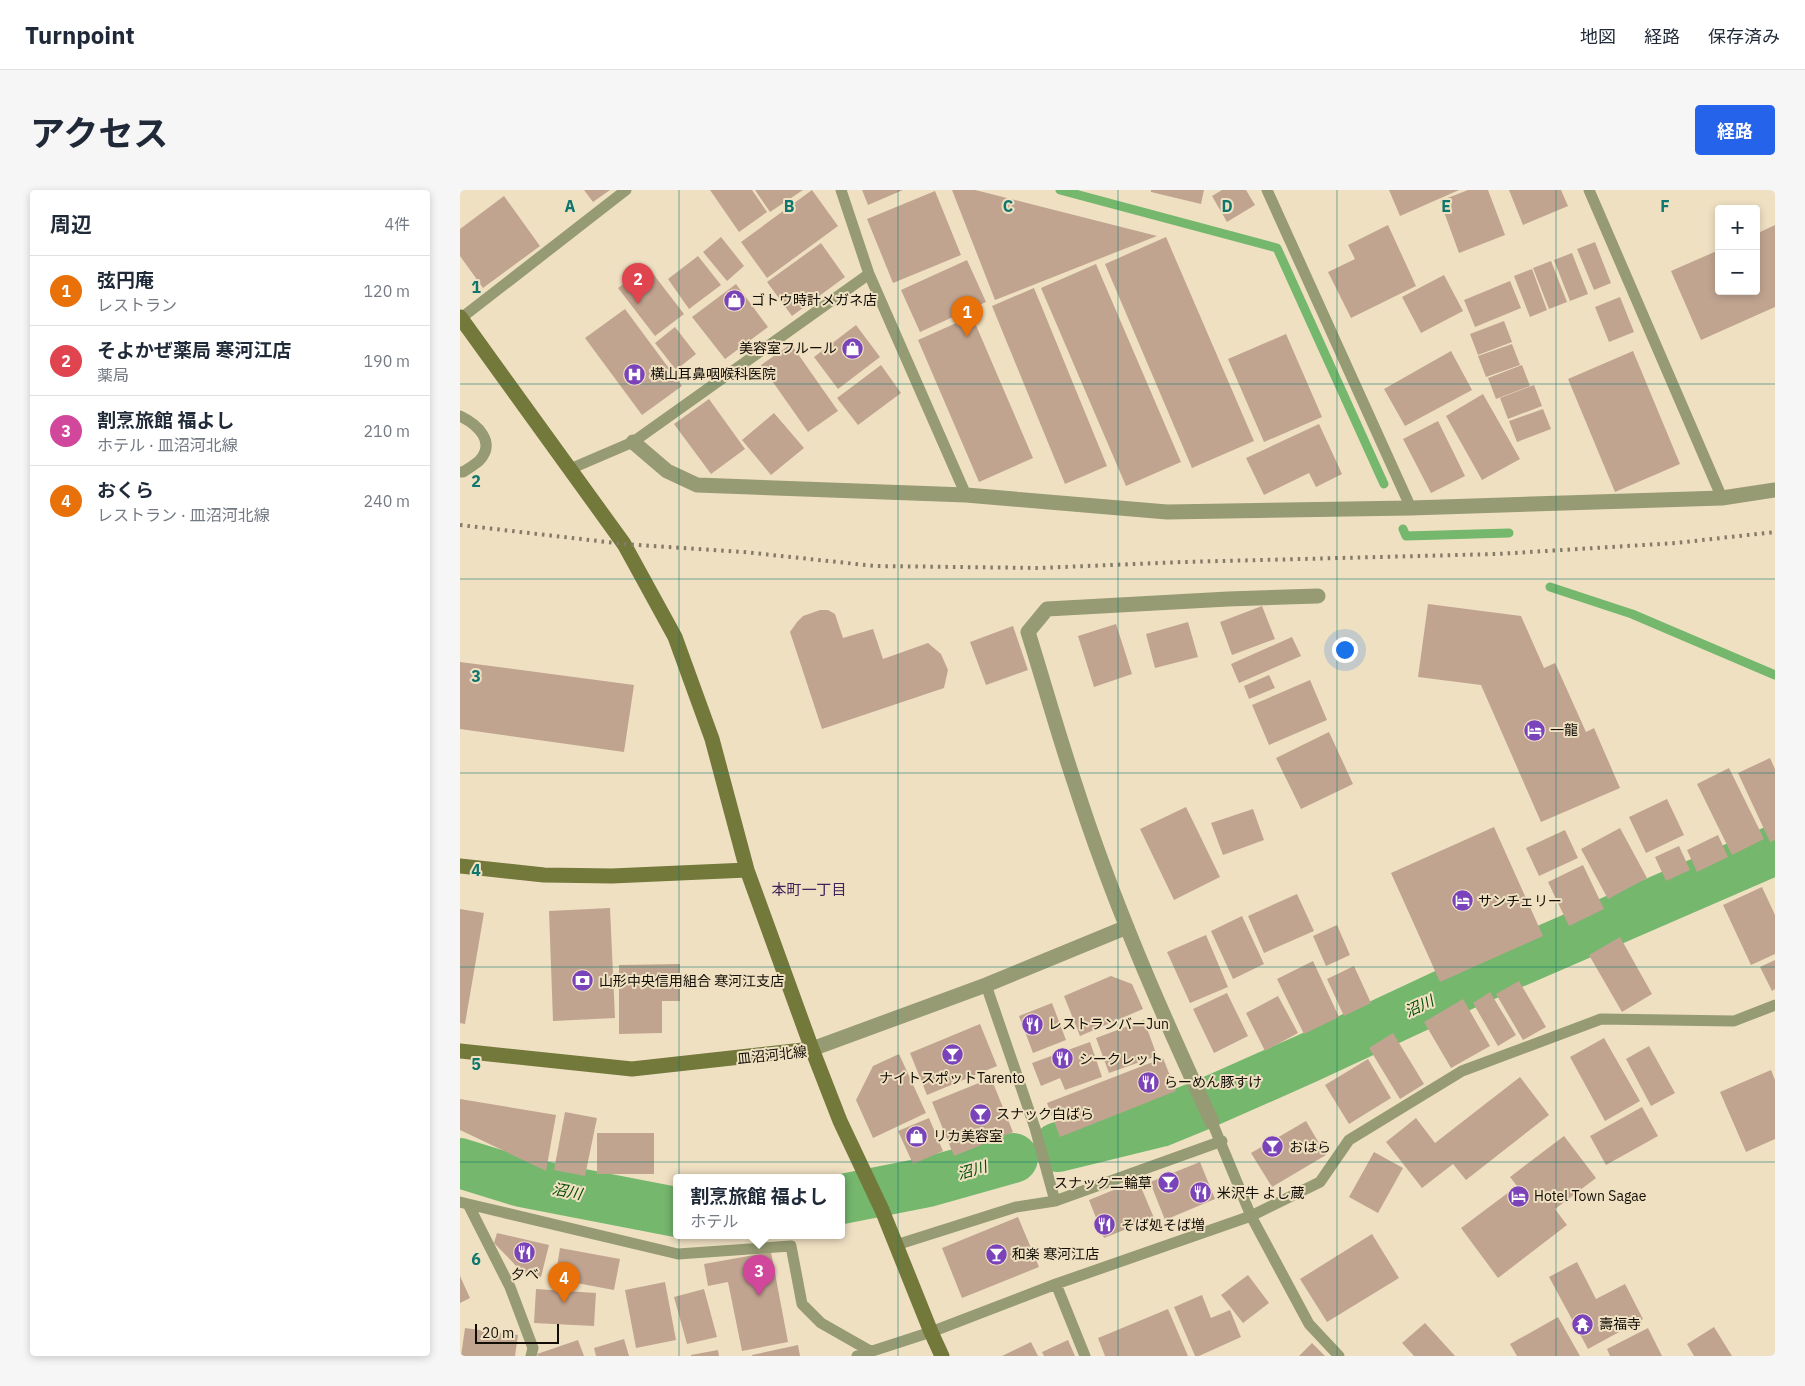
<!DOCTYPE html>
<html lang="ja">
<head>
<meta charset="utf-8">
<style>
	body { margin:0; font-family:"IBM Plex Sans","Noto Sans JP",sans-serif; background:#f6f6f7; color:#1f2937 }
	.controls { position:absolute; right:15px; top:15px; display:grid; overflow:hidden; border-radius:5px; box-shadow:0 2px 8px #0003 }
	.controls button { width:45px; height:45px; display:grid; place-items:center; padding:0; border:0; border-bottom:1px solid #e0e1e3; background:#fff; color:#1f2937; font:25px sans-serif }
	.scale { position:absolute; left:15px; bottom:12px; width:84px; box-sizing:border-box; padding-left:5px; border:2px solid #110c04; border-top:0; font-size:14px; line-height:18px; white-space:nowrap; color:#110c04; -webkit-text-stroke:4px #efe0c2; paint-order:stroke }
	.you { position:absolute; left:884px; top:459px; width:18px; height:18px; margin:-12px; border:4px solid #fff; border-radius:50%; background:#1a73e8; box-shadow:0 0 0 8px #1a73e833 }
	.badge { display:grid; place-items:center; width:32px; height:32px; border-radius:50%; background:#2563eb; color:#fff; font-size:16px; font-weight:700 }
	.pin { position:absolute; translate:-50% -41px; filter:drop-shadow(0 1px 2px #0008) }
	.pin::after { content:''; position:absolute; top:26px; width:18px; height:15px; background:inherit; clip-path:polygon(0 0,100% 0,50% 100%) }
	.popup { position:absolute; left:213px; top:984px; width:172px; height:65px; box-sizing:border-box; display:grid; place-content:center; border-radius:5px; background:#fff; filter:drop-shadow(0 1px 4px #0005); font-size:16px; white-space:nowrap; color:#747a83 }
	.popup b { font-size:19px; color:#1f2937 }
	.popup::after { content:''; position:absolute; left:50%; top:100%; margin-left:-10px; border:10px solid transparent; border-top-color:#fff }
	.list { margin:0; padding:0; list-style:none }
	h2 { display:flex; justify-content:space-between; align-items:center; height:65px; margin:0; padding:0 20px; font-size:21px }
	h2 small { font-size:16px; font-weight:400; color:#747a83 }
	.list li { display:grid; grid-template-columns:32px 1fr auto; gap:15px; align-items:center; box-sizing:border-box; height:70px; padding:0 20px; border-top:1px solid #e0e1e3 }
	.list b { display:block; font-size:19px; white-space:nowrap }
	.list p { margin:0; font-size:16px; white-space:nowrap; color:#747a83 }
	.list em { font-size:16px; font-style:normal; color:#747a83 }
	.map { position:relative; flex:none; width:1315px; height:1166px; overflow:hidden; border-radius:5px }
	header { display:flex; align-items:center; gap:30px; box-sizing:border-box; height:70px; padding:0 25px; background:#fff; border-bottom:1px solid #e0e1e3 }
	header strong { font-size:24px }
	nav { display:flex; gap:28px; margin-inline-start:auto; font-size:18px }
	.intro { display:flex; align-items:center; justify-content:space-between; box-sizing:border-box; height:120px; padding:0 30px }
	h1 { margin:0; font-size:35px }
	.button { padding:12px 22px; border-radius:5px; background:#2563eb; color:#fff; font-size:18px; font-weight:700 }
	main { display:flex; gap:30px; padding:0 30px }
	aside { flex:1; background:#fff; border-radius:5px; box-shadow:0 2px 8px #0003 }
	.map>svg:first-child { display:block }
</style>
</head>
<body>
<header>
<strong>Turnpoint</strong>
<nav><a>地図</a><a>経路</a><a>保存済み</a></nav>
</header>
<div class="intro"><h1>アクセス</h1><a class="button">経路</a></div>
<main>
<aside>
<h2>周辺<small>4件</small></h2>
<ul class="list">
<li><span class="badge" style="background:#e8710a">1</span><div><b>弦円庵</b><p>レストラン</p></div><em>120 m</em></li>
<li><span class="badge" style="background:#e0444e">2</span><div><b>そよかぜ薬局 寒河江店</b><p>薬局</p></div><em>190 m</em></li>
<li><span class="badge" style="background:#d1479c">3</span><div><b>割烹旅館 福よし</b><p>ホテル · 皿沼河北線</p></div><em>210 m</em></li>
<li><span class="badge" style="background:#e8710a">4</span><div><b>おくら</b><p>レストラン · 皿沼河北線</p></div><em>240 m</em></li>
</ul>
</aside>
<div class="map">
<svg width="1315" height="1166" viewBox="0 0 1315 1166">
	<rect width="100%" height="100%" fill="#efe0c2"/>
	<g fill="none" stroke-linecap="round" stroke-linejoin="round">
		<!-- stream -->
		<path stroke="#74b76d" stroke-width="9" d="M600,0L817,58L924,294
			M943,339L946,346L1049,343
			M1090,397L1172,424L1315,485"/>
		<!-- river -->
		<path stroke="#74b76d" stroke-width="50" d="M598,957L700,932L744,914L848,868L1013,791L1315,660
			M0,973L61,992L216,1022
			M382,1009L468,992L553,968"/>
	</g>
	<!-- building -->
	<path fill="#c0a490" d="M124,0H150L133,12Z
		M250,0H292L307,22L279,42Z
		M295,0H343L310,22Z
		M352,0L378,36L307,88L281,52Z
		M402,0H443L408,15Z
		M492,0H515L697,46L535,110Z
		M691,0H744L741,14L691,2Z
		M762,0H786L795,15L767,32L752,6Z
		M929,0H999L940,26Z
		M1008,0H1028L1045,45L999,63L980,11Z
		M1049,0H1101L1108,16L1063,35Z
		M475,1L501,65L433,93L407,29Z
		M44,6L80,56L23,98L0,66V39Z
		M928,35L956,96L891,128L868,82L895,69L888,55Z
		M1315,35V117L1241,150L1211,81L1259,60V101H1296V44Z
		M261,47L284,76L267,91L243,62Z
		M706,47L794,251L732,278L645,74Z
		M1135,52L1151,93L1134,100L1117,59Z
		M361,53L385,87L332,126L307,92Z
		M1112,63L1128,104L1110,111L1094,70Z
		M238,66L261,95L229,119L208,89Z
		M507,70L526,112L460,142L441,100Z
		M1091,71L1107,112L1089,119L1073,78Z
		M636,74L721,272L666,296L581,98Z
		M187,76L224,124L195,146L158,98Z
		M1072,79L1087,120L1070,127L1054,86Z
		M984,85L1003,121L961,143L942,107Z
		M1050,91L1061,118L1015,137L1004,110Z
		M276,94L308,137L265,169L232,127Z
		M574,98L647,276L605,294L532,116Z
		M1160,107L1174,142L1149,152L1135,117Z
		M165,119L222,196L182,225L125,148Z
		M512,126L573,268L519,292L458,150Z
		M1044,131L1052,152L1018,165L1010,144Z
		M396,135L420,167L378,199L354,167Z
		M215,137L236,164L216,180L195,153Z
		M826,144L862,227L804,252L768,169Z
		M331,154L378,221L348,242L301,175Z
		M1052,154L1060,175L1026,187L1018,166Z
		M991,161L1012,200L945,236L924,199Z
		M1173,161L1220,274L1155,302L1108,189Z
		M421,175L441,203L398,235L377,208Z
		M1062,175L1070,196L1036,209L1028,188Z
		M1074,195L1082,216L1048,229L1040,208Z
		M1023,204L1060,269L1022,290L986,226Z
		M249,209L285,259L251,284L214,234Z
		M1083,219L1091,239L1057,252L1049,231Z
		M314,223L344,258L311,285L282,250Z
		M978,231L1005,286L971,303L943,249Z
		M859,234L882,284L856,297L849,283L804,305L786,268Z
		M968,414L1061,426L1084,478L1095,473L1126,542L1134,538L1160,598L1081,632L1021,495L958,487Z
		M802,416L815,449L772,465L760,432Z
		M360,420H368L375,424L383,448L413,439L423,469L468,453L481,464L488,480L484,498L362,539L330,442L337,432L343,426Z
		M728,432L738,467L695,478L686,444Z
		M656,434L672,484L634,497L618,446Z
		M553,436L568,480L526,495L510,452Z
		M832,447L841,466L779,493L771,474Z
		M0,472L174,495L164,562L0,539Z
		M809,485L815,498L789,509L784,496Z
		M850,490L867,530L809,555L792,515Z
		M869,542L893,594L841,619L816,568Z
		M1310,568L1315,579V650L1310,652L1278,583Z
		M1269,578L1304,649L1272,665L1237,594Z
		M1207,609L1224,645L1186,663L1169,627Z
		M726,617L760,687L714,710L680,639Z
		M793,619L804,650L763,665L751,633Z
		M1034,637L1083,746L980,792L931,683Z
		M1160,638L1187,688L1148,709L1121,659Z
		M1105,640L1118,668L1079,686L1066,658Z
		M1258,645L1268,667L1237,682L1227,660Z
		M1219,656L1230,680L1206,691L1195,667Z
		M1123,675L1144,719L1109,736L1088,692Z
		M1302,697L1315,725V764L1291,775L1263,715Z
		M837,704L854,741L804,763L788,726Z
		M150,718L155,828L93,831L89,721Z
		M0,719L24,723L5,834L0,833Z
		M782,726L804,774L773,789L751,741Z
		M877,735L890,765L866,776L853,746Z
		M746,745L768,797L730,813L707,762Z
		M1160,747L1192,804L1162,822L1129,765Z
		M1315,770V799L1312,801L1300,777Z
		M853,771L879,827L844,844L817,789Z
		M220,774V811H202V843L159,844V775Z
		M894,776L911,813L884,826L867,789Z
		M651,786L672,794L683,819L620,846L604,806Z
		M1059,791L1086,837L1063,850L1036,804Z
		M1030,802L1056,845L1038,856L1013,813Z
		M767,803L788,846L754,863L733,819Z
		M818,806L838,843L805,861L786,823Z
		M1003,809L1030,856L991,878L964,832Z
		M592,813L606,850L573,863L559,826Z
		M684,830L697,866L649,883L636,848Z
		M520,834L537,876L467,905L450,863Z
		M933,843L964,894L940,909L909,858Z
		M1144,848L1180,911L1145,931L1110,867Z
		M630,852L642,887L605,900L600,888L581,896L572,873Z
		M1189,856L1215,903L1191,916L1166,869Z
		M439,864L466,923L413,948L396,910L413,876Z
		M703,868L716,901L600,947L587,913Z
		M908,869L931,908L889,934L865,895Z
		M1311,880L1315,890V949L1286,962L1260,902Z
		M1060,887L1089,925L1006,990L993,974L962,998L926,952L956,928L975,953Z
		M531,888L553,942L494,966L472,912Z
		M0,909L96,925L86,981L0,940Z
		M1182,917L1198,946L1146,975L1130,946Z
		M105,922L137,928L125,986L94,980Z
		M469,928L483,961L453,974L438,941Z
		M846,931L866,965L812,997L791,963Z
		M137,943H194V984H137Z
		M1104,946L1136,988L1095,1019L1107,1035L1038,1088L1001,1038L1057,996L1050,987Z
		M914,962L943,978L918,1023L889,1007Z
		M740,972L755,1009L705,1030L690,992Z
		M678,990L694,1028L644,1048L629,1010Z
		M558,1027L579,1077L502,1108L482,1058Z
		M37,1043L89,1055L81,1087L62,1082L34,1053Z
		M912,1044L939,1088L867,1132L840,1089Z
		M100,1058L160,1069L154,1100L95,1089Z
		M311,1062L328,1152L282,1161L268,1092L248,1096L244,1074Z
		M1117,1072L1136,1109L1165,1094L1183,1129L1128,1159L1089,1087Z
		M788,1085L809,1113L783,1133L761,1105Z
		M0,1086L10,1108L0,1113Z
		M205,1092L216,1150L176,1158L165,1100Z
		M76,1099L136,1103L134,1136L74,1133Z
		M244,1099L257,1147L227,1154L214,1107Z
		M742,1105L751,1128L770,1120L781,1147L739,1166H735L714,1117Z
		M708,1119L728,1166H645L638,1148Z
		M1098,1127L1120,1166H1057L1050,1154Z
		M965,1133L995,1166H954L942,1153Z
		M1254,1137L1272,1166H1234L1227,1154Z
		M5,1138L58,1145L55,1166H1Z
		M1188,1138L1202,1166H1150L1147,1159Z
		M164,1149L169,1166H136L134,1158Z
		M118,1150L124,1166H78L77,1164Z
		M608,1150L615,1166H584L582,1162Z
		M571,1152L578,1166H542Z
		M852,1153L865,1166H839Z
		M338,1155L340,1166H292V1165Z
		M258,1160L259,1166H231V1165Z"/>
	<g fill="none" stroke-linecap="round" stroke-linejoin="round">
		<!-- lane -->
		<path stroke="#969b73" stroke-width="11" d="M381,0L409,84L506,305
			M807,0L951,318
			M1129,0L1262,308
			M0,129L166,0
			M0,226C17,234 37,252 19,271C14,275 8,279 3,282H0
			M110,279L173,252L409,84
			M526,795L575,938L595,1011
			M752,932L791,1026L849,1134L879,1166
			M0,1012L8,1014L50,1097L73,1158L71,1166
			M8,1014L218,1064L331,1056L342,1114L361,1133L412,1162
			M436,1055L556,1017L595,1011L762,951
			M596,1094L625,1166
			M397,1166L471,1142L596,1094L791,1026L860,992L889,950L1002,881L1141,829L1274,831L1315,815"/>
		<!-- street -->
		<path stroke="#969b73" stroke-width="15" d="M173,252L207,281L237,295L506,305L707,322L951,318L1262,308L1315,300
			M352,859L526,795L667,737
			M752,932C701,822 652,710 615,594C598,544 584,493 568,442L587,419L768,409L858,406"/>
		<!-- secondary -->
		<path stroke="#73783b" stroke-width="15" d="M0,127L164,354L215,447L252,549L287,680L352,859L380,931L422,1020L471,1142L482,1166
			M0,676L84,685L152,686L287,680
			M0,861L172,879L352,859"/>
		<!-- rail -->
		<path stroke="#867b68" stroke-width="4" stroke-dasharray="2.5 5" stroke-linecap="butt" d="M0,335L164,354L284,362L415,376L579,378L723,372L1037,364L1216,353L1315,342"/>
	</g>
	<!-- grid -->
	<path fill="none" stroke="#0f766e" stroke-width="1" stroke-opacity="0.55" d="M219,0V1166M438,0V1166M658,0V1166M877,0V1166M1096,0V1166M0,194H1315M0,389H1315M0,583H1315M0,777H1315M0,972H1315"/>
	<!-- icons -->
	<defs>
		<symbol id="shop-disc" viewBox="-11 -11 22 22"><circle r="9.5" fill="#7a43b9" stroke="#efe0c2"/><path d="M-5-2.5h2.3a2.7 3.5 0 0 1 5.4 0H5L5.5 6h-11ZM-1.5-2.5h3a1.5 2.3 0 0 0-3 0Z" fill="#fff"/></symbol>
		<symbol id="hospital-disc" viewBox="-11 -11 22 22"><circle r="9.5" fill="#7a43b9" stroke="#efe0c2"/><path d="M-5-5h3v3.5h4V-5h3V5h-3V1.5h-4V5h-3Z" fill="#fff"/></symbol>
		<symbol id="hotel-disc" viewBox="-11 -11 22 22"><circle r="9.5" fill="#7a43b9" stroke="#efe0c2"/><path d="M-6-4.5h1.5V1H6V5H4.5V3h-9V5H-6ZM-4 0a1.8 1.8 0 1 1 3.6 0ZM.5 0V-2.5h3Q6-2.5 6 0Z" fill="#fff"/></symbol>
		<symbol id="bank-disc" viewBox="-11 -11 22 22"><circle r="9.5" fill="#7a43b9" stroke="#efe0c2"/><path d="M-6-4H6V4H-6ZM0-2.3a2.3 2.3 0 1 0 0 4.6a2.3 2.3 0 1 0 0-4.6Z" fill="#fff"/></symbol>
		<symbol id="restaurant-disc" viewBox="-11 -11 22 22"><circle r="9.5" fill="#7a43b9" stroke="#efe0c2"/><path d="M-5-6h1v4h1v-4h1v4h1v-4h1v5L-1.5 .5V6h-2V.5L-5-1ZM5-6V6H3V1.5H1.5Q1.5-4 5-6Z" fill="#fff"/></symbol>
		<symbol id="bar-disc" viewBox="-11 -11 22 22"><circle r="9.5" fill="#7a43b9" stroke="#efe0c2"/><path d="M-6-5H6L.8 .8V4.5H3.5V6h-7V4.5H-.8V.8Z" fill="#fff"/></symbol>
		<symbol id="temple-disc" viewBox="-11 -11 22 22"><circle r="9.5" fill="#7a43b9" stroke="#efe0c2"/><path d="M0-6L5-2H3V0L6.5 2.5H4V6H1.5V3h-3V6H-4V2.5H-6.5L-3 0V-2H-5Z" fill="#fff"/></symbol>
	</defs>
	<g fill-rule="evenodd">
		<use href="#shop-disc" x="262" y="98" width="25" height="25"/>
		<use href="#shop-disc" x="380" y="146" width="25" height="25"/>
		<use href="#hospital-disc" x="162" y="172" width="25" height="25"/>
		<use href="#hotel-disc" x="1062" y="528" width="25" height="25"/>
		<use href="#hotel-disc" x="990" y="698" width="25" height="25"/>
		<use href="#bank-disc" x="110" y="778" width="25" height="25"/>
		<use href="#restaurant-disc" x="560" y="822" width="25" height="25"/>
		<use href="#bar-disc" x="480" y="852" width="25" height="25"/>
		<use href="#restaurant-disc" x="590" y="856" width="25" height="25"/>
		<use href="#restaurant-disc" x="676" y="880" width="25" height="25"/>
		<use href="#bar-disc" x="508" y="912" width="25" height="25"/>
		<use href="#shop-disc" x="444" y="934" width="25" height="25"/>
		<use href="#bar-disc" x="800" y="944" width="25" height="25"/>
		<use href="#bar-disc" x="696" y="980" width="25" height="25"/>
		<use href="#restaurant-disc" x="728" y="990" width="25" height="25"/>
		<use href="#hotel-disc" x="1046" y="994" width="25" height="25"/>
		<use href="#restaurant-disc" x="632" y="1022" width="25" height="25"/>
		<use href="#restaurant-disc" x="52" y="1050" width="25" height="25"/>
		<use href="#bar-disc" x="524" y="1052" width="25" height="25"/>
		<use href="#temple-disc" x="1110" y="1122" width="25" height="25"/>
	</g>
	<g text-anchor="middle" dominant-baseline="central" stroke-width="4" stroke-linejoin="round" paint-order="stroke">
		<!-- poi labels -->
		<g font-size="14" fill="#110c04" stroke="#efe0c2" text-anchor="start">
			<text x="291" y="110">ゴトウ時計メガネ店</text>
			<text x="377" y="158" text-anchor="end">美容室フルール</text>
			<text x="190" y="184">横山耳鼻咽喉科医院</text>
			<text x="1090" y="540">一龍</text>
			<text x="1018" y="711">サンチェリー</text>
			<text x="139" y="791">山形中央信用組合 寒河江支店</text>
			<text x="588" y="834">レストランバーJun</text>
			<text x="619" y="869">シークレット</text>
			<text x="492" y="888" text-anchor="middle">ナイトスポットTarento</text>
			<text x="704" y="892">らーめん豚すけ</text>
			<text x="536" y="924">スナック白ばら</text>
			<text x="473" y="946">リカ美容室</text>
			<text x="829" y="957">おはら</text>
			<text x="692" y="993" text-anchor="end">スナック二輪草</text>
			<text x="757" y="1003">米沢牛 よし蔵</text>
			<text x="1074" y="1006">Hotel Town Sagae</text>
			<text x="661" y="1035">そば処そば増</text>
			<text x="552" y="1064">和楽 寒河江店</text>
			<text x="65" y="1084" text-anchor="middle">夕べ</text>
			<text x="1139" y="1134">壽福寺</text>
		</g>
		<!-- street labels -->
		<g font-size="14" fill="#110c04" stroke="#efe0c2">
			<text transform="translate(312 865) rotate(-6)">皿沼河北線</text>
		</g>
		<!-- neighbourhood labels -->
		<g font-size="15" fill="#3c225b" stroke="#efe0c2">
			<text x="349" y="699">本町一丁目</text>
		</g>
		<!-- water labels -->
		<g font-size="15" font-style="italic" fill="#004b00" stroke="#efe0c2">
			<text transform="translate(959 816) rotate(-25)">沼川</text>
			<text transform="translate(512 980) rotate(-16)">沼川</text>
			<text transform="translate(107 1001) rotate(11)">沼川</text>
		</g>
	</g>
	<g font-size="16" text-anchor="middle" font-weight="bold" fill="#0f766e" stroke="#efe0c2" stroke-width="4" stroke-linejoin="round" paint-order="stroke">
		<text x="110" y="22">A</text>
		<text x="329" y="22">B</text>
		<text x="548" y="22">C</text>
		<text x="767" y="22">D</text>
		<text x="986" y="22">E</text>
		<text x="1205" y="22">F</text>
		<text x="16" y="103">1</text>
		<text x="16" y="297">2</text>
		<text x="16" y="492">3</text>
		<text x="16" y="686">4</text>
		<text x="16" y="880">5</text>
		<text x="16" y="1075">6</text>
	</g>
</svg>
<div class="controls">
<button>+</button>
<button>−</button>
</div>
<div class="scale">20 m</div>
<div class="you"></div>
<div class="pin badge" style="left:507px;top:147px;background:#e8710a">1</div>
<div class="pin badge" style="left:178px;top:114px;background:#e0444e">2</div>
<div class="pin badge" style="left:299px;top:1106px;background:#d1479c">3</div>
<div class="popup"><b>割烹旅館 福よし</b>ホテル</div>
<div class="pin badge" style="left:104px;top:1113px;background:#e8710a">4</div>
</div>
</main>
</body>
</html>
